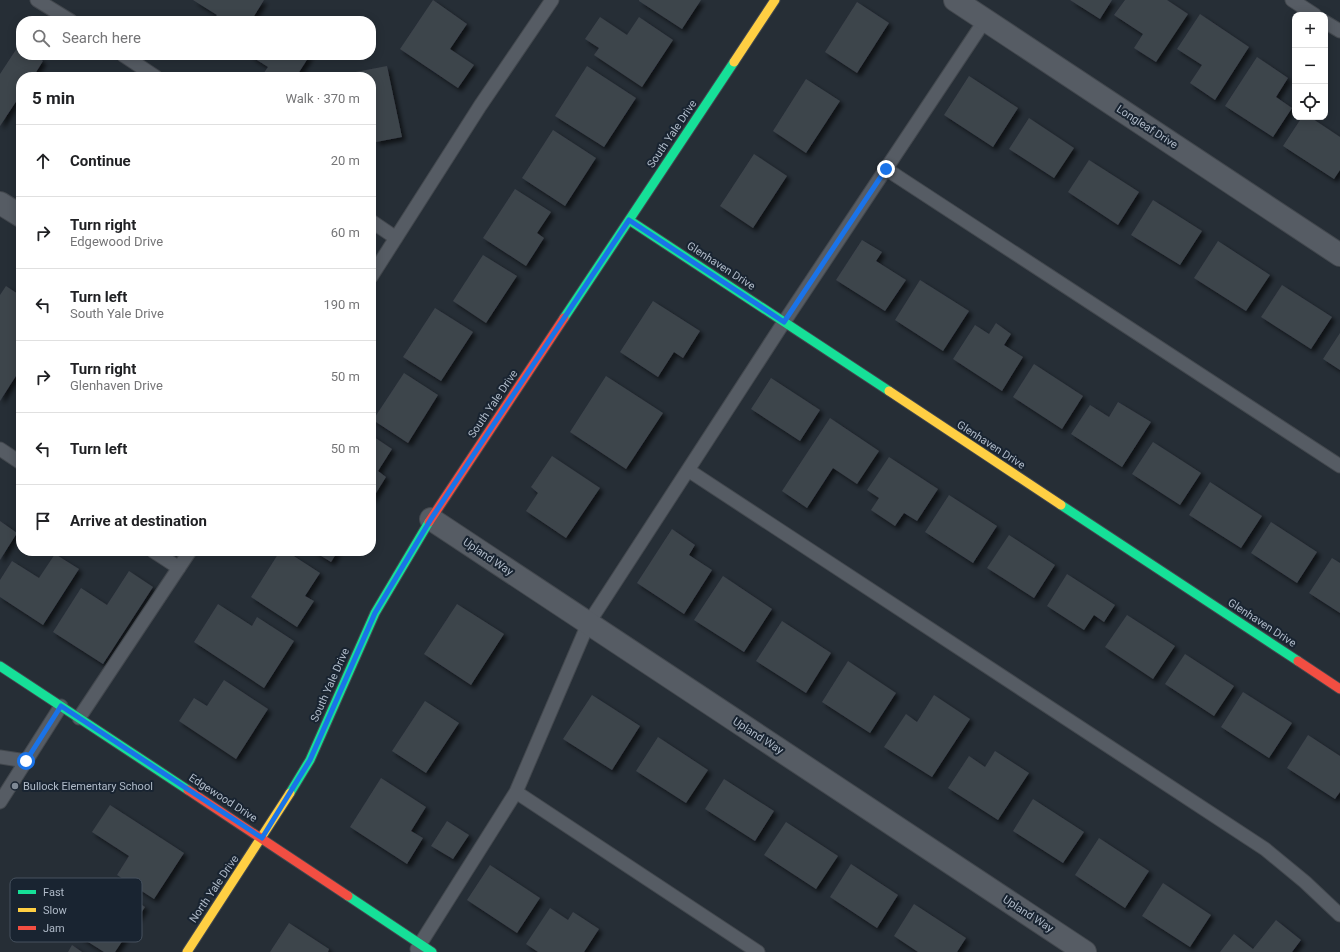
<!DOCTYPE html>
<html lang="en">
<head>
<meta charset="utf-8">
<style>
	body { margin:0; font-family:Roboto,sans-serif; background:#f6f6f6; color:#202124 }
	.controls { position:absolute; right:12px; top:12px; display:grid; overflow:hidden; border-radius:8px; box-shadow:0 2px 10px #0003 }
	.controls button { width:36px; height:36px; display:grid; place-items:center; padding:0; border:0; border-bottom:1px solid #e0e0e0; background:#fff; color:#202124; font:20px sans-serif }
	.stop { position:absolute; width:12px; height:12px; margin:-9px; border:3px solid #1a73e8; border-radius:50%; background:#fff }
	.stop.end { background:#1a73e8; border-color:#fff; box-shadow:0 1px 4px #0008 }
	.list { margin:0; padding:0; list-style:none }
	h2 { display:flex; justify-content:space-between; align-items:center; height:52px; margin:0; padding:0 16px; font-size:17px }
	h2 small { font-size:13px; font-weight:400; color:#757577 }
	.list li { display:grid; grid-template-columns:26px 1fr auto; gap:12px; align-items:center; box-sizing:border-box; height:72px; padding:0 16px; border-top:1px solid #e0e0e0 }
	.list b { display:block; font-size:15px; white-space:nowrap }
	.list p { margin:0; font-size:13px; white-space:nowrap; color:#757577 }
	.list em { font-size:13px; font-style:normal; color:#757577 }
	.icon { flex:none; width:22px; height:22px; fill:none; stroke:currentColor; stroke-width:2; stroke-linecap:round; stroke-linejoin:round }
	.map { position:relative; flex:none; width:1340px; height:952px; overflow:hidden }
	.search { position:absolute; background:#fff; box-shadow:0 2px 10px #0003; left:16px; top:16px; width:360px; height:44px; display:flex; align-items:center; gap:10px; box-sizing:border-box; padding:0 14px; border-radius:16px; color:#757577; font-size:15px }
	.panel { position:absolute; background:#fff; box-shadow:0 2px 10px #0003; left:16px; top:72px; width:360px; height:484px; border-radius:16px }
	.map>svg:first-child { display:block }
</style>
</head>
<body>
<div class="map">
<svg width="1340" height="952" viewBox="0 0 1340 952">
	<defs>
		<filter id="shadow"><feDropShadow dx="3.5" dy="3.5" stdDeviation="2" flood-color="#0009"/></filter>
	</defs>
	<rect width="100%" height="100%" fill="#262e36"/>
	<!-- building -->
	<path fill="#3e444c" filter="url(#shadow)" d="M193,0H264L251,21H213L217,15Z
		M433,0L467,24L450,49L474,65L458,88L400,49Z
		M639,0H701L682,29L639,1Z
		M1070,0H1112L1100,19Z
		M1125,0H1167L1188,14L1156,62L1134,48L1143,34L1114,15Z
		M857,2L889,23L857,73L825,52Z
		M1200,14L1249,47L1215,100L1190,83L1202,65L1177,49Z
		M600,17L627,35L639,17L673,40L642,87L594,55L599,48L585,39Z
		M19,45L21,46V55H35L43,61L33,77H21V94L0,126V74Z
		M249,55H310L296,77H261L268,67Z
		M1257,57L1288,78L1276,97L1292,108L1273,137L1225,106Z
		M387,66L402,137L376,142L371,117V77L335,76Z
		M587,66L636,98L604,147L555,116Z
		M969,76L1018,108L993,147L944,115Z
		M806,79L840,101L806,153L773,131Z
		M1302,117H1310L1340,137V170L1334,179L1283,146Z
		M1029,118L1074,148L1054,178L1009,149Z
		M553,130L596,158L565,206L522,178Z
		M754,154L787,176L753,228L720,206Z
		M1089,160L1139,192L1118,225L1068,192Z
		M515,189L551,212L537,233L544,238L526,266L483,238Z
		M1153,200L1202,231L1180,265L1131,235Z
		M862,240L882,252L876,261L906,280L885,311L836,280Z
		M1218,241L1270,275L1246,311L1194,278Z
		M483,255L517,276L486,323L453,301Z
		M920,280L969,311L943,351L895,320Z
		M1282,285L1332,317L1311,349L1261,317Z
		M6,286L21,296V368L0,401V295Z
		M653,301L700,331L683,358L674,352L658,377L620,352Z
		M435,308L473,332L441,381L403,357Z
		M996,323L1011,334L1004,345L1023,357L1002,391L953,359L975,325L989,334Z
		M1340,333V370L1323,359Z
		M1034,364L1083,396L1062,429L1013,397Z
		M404,373L438,395L408,443L373,420Z
		M606,376L663,413L626,469L570,432Z
		M771,378L820,410L800,441L751,409Z
		M1118,402L1151,422L1122,467L1071,434L1090,405L1109,417Z
		M830,418L879,451L857,484L833,468L807,508L782,491Z
		M371,435L392,449L378,471L386,477L371,501Z
		M1153,442L1201,473L1180,505L1132,474Z
		M552,456L600,488L566,538L526,511L538,493L531,487Z
		M889,457L938,489L917,521L904,513L895,526L871,510L879,498L867,490Z
		M1210,482L1262,516L1241,548L1189,515Z
		M949,495L997,526L973,563L925,532Z
		M0,521L17,533L0,560Z
		M1271,522L1317,552L1297,583L1251,553Z
		M672,529L695,545L689,555L712,570L684,614L637,583Z
		M1009,535L1055,565L1034,598L987,568Z
		M280,551H286L320,573L305,596L314,601L297,627L251,597Z
		M313,551H338L331,562Z
		M55,554L79,569L43,625L0,597V580L12,561L39,578Z
		M1332,558L1340,563V613L1309,593Z
		M129,571L153,587L103,664L53,632L81,588L107,605Z
		M1067,574L1115,605L1104,622L1094,615L1084,630L1047,606Z
		M723,576L772,609L744,652L694,620Z
		M218,604L252,626L257,617L294,641L264,688L194,642Z
		M457,604L504,634L471,685L424,654Z
		M1127,615L1175,646L1153,679L1105,647Z
		M782,621L831,653L806,693L756,661Z
		M1185,654L1234,686L1214,716L1165,684Z
		M848,661L896,693L870,733L822,702Z
		M224,680L268,709L236,759L179,721L194,698L207,706Z
		M1243,692L1292,723L1269,758L1221,727Z
		M592,695L640,726L612,770L563,739Z
		M934,695L970,719L932,777L884,747L906,714L917,722Z
		M425,701L459,723L426,773L392,751Z
		M1308,735L1340,756V792L1335,799L1287,768Z
		M658,737L708,770L686,803L636,771Z
		M995,751L1029,773L998,820L948,788L969,756L985,767Z
		M381,778L426,807L411,831L423,838L407,864L350,827Z
		M724,779L774,811L755,841L705,809Z
		M1033,799L1084,832L1063,863L1013,831Z
		M110,805L184,853L154,899L117,875L129,856L92,832Z
		M447,821L469,835L453,859L431,846Z
		M786,822L838,856L816,889L764,855Z
		M1099,838L1149,871L1125,908L1075,875Z
		M851,864L898,895L877,928L830,897Z
		M490,865L540,898L517,933L467,900Z
		M107,882L145,907L115,952H104L74,933Z
		M1163,883L1211,915L1190,947L1142,916Z
		M914,904L966,938L957,952H918L894,936Z
		M550,908L568,920L573,912L599,929L584,952H538L526,944Z
		M1276,920L1301,940L1292,952H1220L1234,934L1253,949Z
		M289,923L329,949L328,952H270Z
		M72,945L82,952H68Z"/>
	<g fill="none" stroke-linecap="round" stroke-linejoin="round">
		<defs>
			<path id="lane" d="M37,0L71,21
				M1292,0L1315,15
				M1325,22L1340,31
				M123,55L156,77
				M886,169L1340,466
				M371,221L396,238
				M371,277L480,106L552,0
				M0,449L21,463
				M688,470L1265,849L1305,882L1340,915
				M153,551L179,568
				M79,718L190,551
				M0,757L26,761
				M516,792L758,952
				M0,802L61,706
				M417,949L516,792L588,624L784,322L985,20"/>
			<path id="street" d="M955,0L1340,255
				M0,203L21,216
				M431,519L1085,952"/>
			<path id="fast" d="M629,220L889,391
				M564,318L734,62
				M1061,505L1298,661
				M0,666L188,790
				M290,793L310,760L375,613L429,522
				M348,896L432,952"/>
			<path id="slow" d="M734,62L775,0
				M889,391L1061,505
				M187,952L290,793"/>
			<path id="jam" d="M429,522L564,318
				M1298,661L1340,689
				M188,790L348,896"/>
		</defs>
		<!-- lane casing -->
		<use href="#lane" stroke="#43484e" stroke-width="15"/>
		<!-- street casing -->
		<use href="#street" stroke="#43484e" stroke-width="24"/>
		<!-- fast casing -->
		<use href="#fast" stroke="#43484e" stroke-width="11"/>
		<!-- slow casing -->
		<use href="#slow" stroke="#43484e" stroke-width="11"/>
		<!-- jam casing -->
		<use href="#jam" stroke="#43484e" stroke-width="11"/>
		<!-- lane -->
		<use href="#lane" stroke="#565c64" stroke-width="13"/>
		<!-- street -->
		<use href="#street" stroke="#565c64" stroke-width="22"/>
		<!-- fast -->
		<use href="#fast" stroke="#16e098" stroke-width="9"/>
		<!-- slow -->
		<use href="#slow" stroke="#ffcf43" stroke-width="9"/>
		<!-- jam -->
		<use href="#jam" stroke="#f24e42" stroke-width="9"/>
	</g>
	<g fill="none" stroke-linecap="round" stroke-linejoin="round">
		<!-- route -->
		<path stroke="#1a73e8" stroke-width="5" d="M26,761L61,706L262,838L310,760L375,613L431,519L629,220L784,322L886,169"/>
	</g>
	<!-- markers -->
	<circle fill="#7f8995" stroke="#192431" stroke-width="1.5" cx="15" cy="786" r="4"/>
	<g text-anchor="middle" dominant-baseline="central" stroke-width="4" stroke-linejoin="round" paint-order="stroke">
		<!-- street labels -->
		<g font-size="11" fill="#afbac8" stroke="#192431">
			<text transform="translate(1147 127) rotate(33)">Longleaf Drive</text>
			<text transform="translate(672 134) rotate(-56)">South Yale Drive</text>
			<text transform="translate(721 266) rotate(33)">Glenhaven Drive</text>
			<text transform="translate(493 404) rotate(-56)">South Yale Drive</text>
			<text transform="translate(991 445) rotate(33)">Glenhaven Drive</text>
			<text transform="translate(488 557) rotate(34)">Upland Way</text>
			<text transform="translate(1262 623) rotate(33)">Glenhaven Drive</text>
			<text transform="translate(330 685) rotate(-66)">South Yale Drive</text>
			<text transform="translate(758 736) rotate(33)">Upland Way</text>
			<text transform="translate(223 798) rotate(33)">Edgewood Drive</text>
			<text transform="translate(214 889) rotate(-56)">North Yale Drive</text>
			<text transform="translate(1028 914) rotate(33)">Upland Way</text>
		</g>
		<!-- poi labels -->
		<g font-size="11" fill="#afbac8" stroke="#192431" text-anchor="start">
			<text x="23" y="786">Bullock Elementary School</text>
		</g>
	</g>
	<!-- legend -->
	<rect x="10" y="878" width="132" height="64" rx="6" fill="#192431" stroke="#46515e" stroke-width="1"/>
	<rect x="18" y="890" width="18" height="4" fill="#16e098"/>
	<rect x="18" y="908" width="18" height="4" fill="#ffcf43"/>
	<rect x="18" y="926" width="18" height="4" fill="#f24e42"/>
	<g font-size="11" fill="#afbac8">
		<text x="43" y="896">Fast</text>
		<text x="43" y="914">Slow</text>
		<text x="43" y="932">Jam</text>
	</g>
</svg>
<div class="controls">
<button>+</button>
<button>−</button>
<button><svg class="icon" aria-label="locate" viewBox="0 0 24 24"><circle cx="12" cy="12" r="6"/><path d="M12 2v4M12 18v4M2 12h4M18 12h4"/></svg></button>
</div>
<div class="stop" style="left:26px;top:761px"></div>
<div class="stop end" style="left:886px;top:169px"></div>
<div class="search"><svg class="icon" aria-label="search" viewBox="0 0 24 24"><circle cx="10" cy="10" r="6"/><path d="M15 15l6 6"/></svg>Search here</div>
<section class="panel">
<h2>5 min<small>Walk · 370 m</small></h2>
<ul class="list">
<li><svg class="icon" aria-label="ahead" viewBox="0 0 24 24"><path d="M12 20V5M6 11l6-6 6 6"/></svg><div><b>Continue</b></div><em>20 m</em></li>
<li><svg class="icon" aria-label="right" viewBox="0 0 24 24"><path d="M7 20v-9h11M14 6l5 5-5 5"/></svg><div><b>Turn right</b><p>Edgewood Drive</p></div><em>60 m</em></li>
<li><svg class="icon" aria-label="left" viewBox="0 0 24 24"><path d="M17 20v-9H6M10 6l-5 5 5 5"/></svg><div><b>Turn left</b><p>South Yale Drive</p></div><em>190 m</em></li>
<li><svg class="icon" aria-label="right" viewBox="0 0 24 24"><path d="M7 20v-9h11M14 6l5 5-5 5"/></svg><div><b>Turn right</b><p>Glenhaven Drive</p></div><em>50 m</em></li>
<li><svg class="icon" aria-label="left" viewBox="0 0 24 24"><path d="M17 20v-9H6M10 6l-5 5 5 5"/></svg><div><b>Turn left</b></div><em>50 m</em></li>
<li><svg class="icon" aria-label="arrive" viewBox="0 0 24 24"><path d="M6 21V4h12l-3 4 3 4H6"/></svg><div><b>Arrive at destination</b></div></li>
</ul>
</section>
</div>
</body>
</html>
